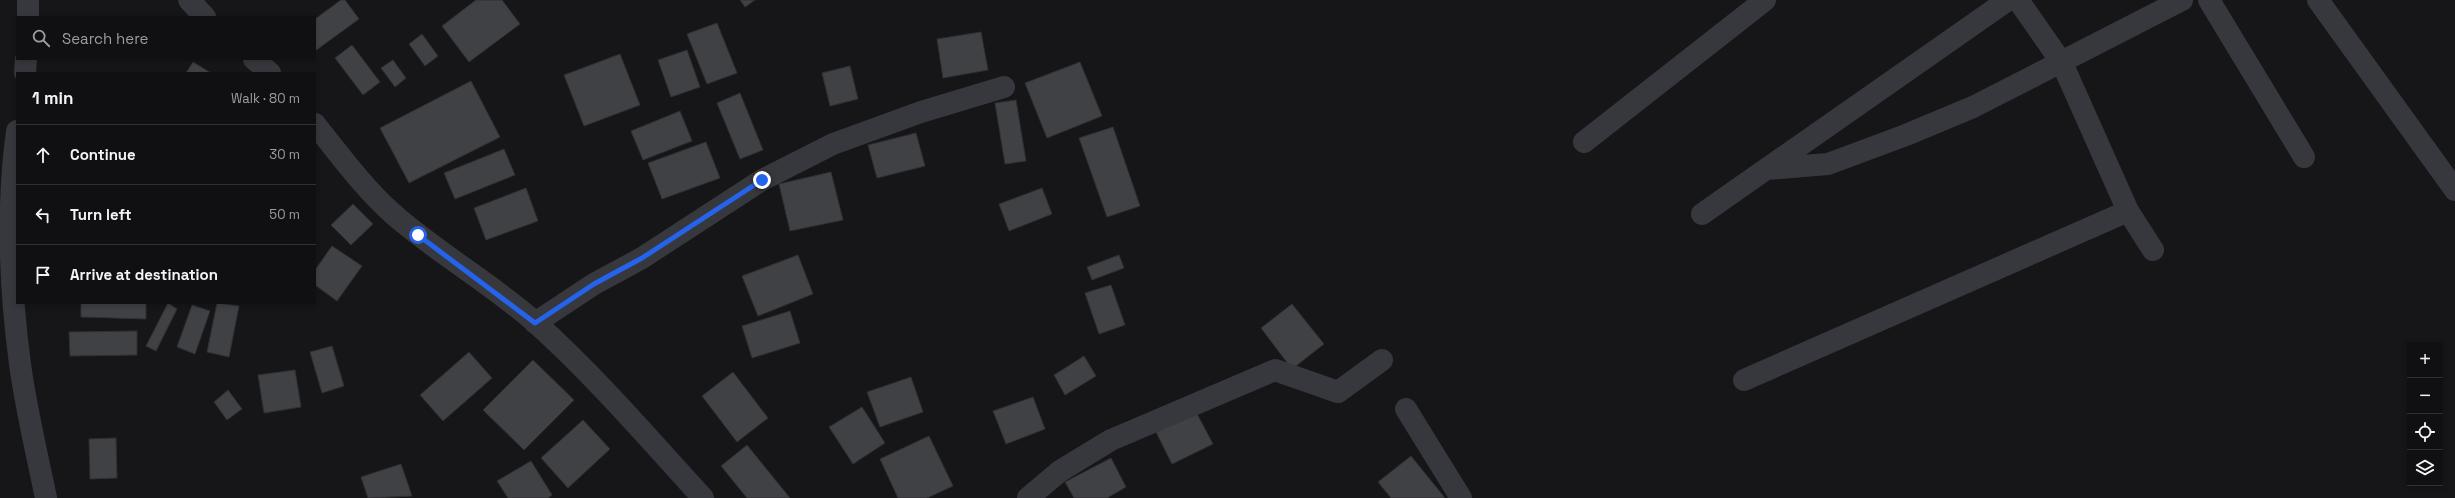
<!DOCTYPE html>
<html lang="en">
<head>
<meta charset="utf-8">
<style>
	body { margin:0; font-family:"Space Grotesk",sans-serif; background:#19191b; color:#f1f3f6 }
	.controls { position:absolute; right:12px; bottom:12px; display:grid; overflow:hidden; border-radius:0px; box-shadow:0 2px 6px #0003 }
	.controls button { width:36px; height:36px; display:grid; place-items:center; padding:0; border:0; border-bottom:1px solid #303032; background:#101012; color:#f1f3f6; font:20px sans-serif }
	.stop { position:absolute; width:12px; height:12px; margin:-9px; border:3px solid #2563eb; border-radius:50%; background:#fff }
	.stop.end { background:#2563eb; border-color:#fff; box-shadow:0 1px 4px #0008 }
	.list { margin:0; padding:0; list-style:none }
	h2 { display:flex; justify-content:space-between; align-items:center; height:52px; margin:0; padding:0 16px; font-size:17px }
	h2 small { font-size:13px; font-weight:400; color:#9c9d9f }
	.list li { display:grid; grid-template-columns:26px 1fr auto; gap:12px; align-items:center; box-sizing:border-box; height:60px; padding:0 16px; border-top:1px solid #303032 }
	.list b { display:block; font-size:15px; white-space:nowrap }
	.list em { font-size:13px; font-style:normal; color:#9c9d9f }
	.icon { flex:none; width:22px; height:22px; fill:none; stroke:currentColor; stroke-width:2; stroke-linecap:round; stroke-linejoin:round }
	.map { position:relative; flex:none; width:2455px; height:498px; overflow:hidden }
	.search { position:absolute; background:#101012; box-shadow:0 2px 6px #0003; left:16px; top:16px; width:300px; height:44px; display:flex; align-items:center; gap:10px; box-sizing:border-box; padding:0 14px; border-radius:0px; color:#9c9d9f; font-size:15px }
	.panel { position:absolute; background:#101012; box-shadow:0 2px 6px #0003; left:16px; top:72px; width:300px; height:232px; border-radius:0px }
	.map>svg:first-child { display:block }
</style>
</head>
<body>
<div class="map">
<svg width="2455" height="498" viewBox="0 0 2455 498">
	<rect width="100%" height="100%" fill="#161618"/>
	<!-- building -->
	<path fill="#404145" stroke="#303034" d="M341,0H345L359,19L315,51V19Z
		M476,0H502L520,24L469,62L442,26Z
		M740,0H755L745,7Z
		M717,23L737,73L707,84L687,34Z
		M981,32L988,70L943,78L937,39Z
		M422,34L438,56L425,66L409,44Z
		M352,45L380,82L363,95L335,58Z
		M687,50L700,87L671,97L658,60Z
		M620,54L640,105L584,126L564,75Z
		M393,60L406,78L395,87L381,68Z
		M193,62L211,73H186Z
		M1080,62L1102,116L1047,138L1025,83Z
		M850,66L858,99L830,106L822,73Z
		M471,81L500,137L409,183L380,128Z
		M740,93L763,150L740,159L717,103Z
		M1016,100L1026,161L1005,164L995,103Z
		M680,111L692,141L643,160L631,131Z
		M1113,127L1140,206L1107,217L1079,138Z
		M916,133L925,166L877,178L868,145Z
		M706,142L720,178L662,199L648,163Z
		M504,149L515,175L455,199L444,173Z
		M831,172L843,220L790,231L779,184Z
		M526,188L538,221L486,240L474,208Z
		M1042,188L1052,214L1009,231L999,204Z
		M353,204L373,224L351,245L331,225Z
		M332,246L362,266L337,301L315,285V270Z
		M798,255L813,294L758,316L742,276Z
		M1119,255L1124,268L1092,280L1087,267Z
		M1111,285L1125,325L1099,334L1085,293Z
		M81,303H146V319L81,317Z
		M168,303L177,309L156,351L146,346Z
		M217,303L239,306L229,357L207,352Z
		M1292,304L1324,344L1292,369L1261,328Z
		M192,305L210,311L195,354L177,347Z
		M790,311L800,343L752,358L742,326Z
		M137,331V355L70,356L69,332Z
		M332,346L344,386L322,393L310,352Z
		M469,352L492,378L443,421L420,395Z
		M1084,356L1096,376L1065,395L1054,375Z
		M533,360L574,400L524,450L483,410Z
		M295,370L301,407L264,413L258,375Z
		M733,372L768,418L737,442L702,396Z
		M911,377L923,412L880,427L867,392Z
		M228,390L242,409L227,420L214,402Z
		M1033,397L1045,429L1006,444L993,411Z
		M862,407L885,443L853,464L829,427Z
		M1196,412L1213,444L1172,464L1156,432Z
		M583,420L610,449L568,488L541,458Z
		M929,436L953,486L927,498H898L880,459Z
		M116,438L117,478L90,479L89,439Z
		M747,445L790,498H747L721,466Z
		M1411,456L1445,498H1391L1378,482Z
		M1111,458L1126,487L1107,498H1074L1065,482Z
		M531,461L552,495L548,498H508L497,481Z
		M401,464L412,496L368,498L361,477Z"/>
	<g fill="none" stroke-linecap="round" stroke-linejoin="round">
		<!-- street -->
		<path stroke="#37383d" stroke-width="22" d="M189,0L205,17
			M2018,0L2062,63L2128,211L2153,250
			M2209,0L2304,157
			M2318,0L2455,190
			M28,17V0
			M254,59L270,73
			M25,73L26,59
			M315,124C339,154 363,187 392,213C437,253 491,283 536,323C596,377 649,439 703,498
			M17,131C7,205 10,289 20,364C26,409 37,454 46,498
			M1584,142L1765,0
			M1767,169L1828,164L1906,135L1973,107L2182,0
			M1702,214L2008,0
			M535,323L594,284L642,258L762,180L833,144L921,112L1004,87
			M1744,380L2128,211
			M1406,409L1461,498
			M1028,498L1060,471L1111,440L1275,370L1338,392L1382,360"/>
	</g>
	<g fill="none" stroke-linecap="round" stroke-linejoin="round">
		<!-- route -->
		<path stroke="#2563eb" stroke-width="5" d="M418,235L535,323L594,284L642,258L762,180"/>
	</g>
</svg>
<div class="controls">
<button>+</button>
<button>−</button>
<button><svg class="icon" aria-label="locate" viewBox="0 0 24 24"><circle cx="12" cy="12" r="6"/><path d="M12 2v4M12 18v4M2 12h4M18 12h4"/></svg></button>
<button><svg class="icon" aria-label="layers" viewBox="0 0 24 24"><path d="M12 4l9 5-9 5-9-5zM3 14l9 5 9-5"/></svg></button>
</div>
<div class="stop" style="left:418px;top:235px"></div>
<div class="stop end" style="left:762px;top:180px"></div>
<div class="search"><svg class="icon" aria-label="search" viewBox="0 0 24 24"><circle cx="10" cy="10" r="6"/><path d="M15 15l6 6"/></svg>Search here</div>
<section class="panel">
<h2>1 min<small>Walk · 80 m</small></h2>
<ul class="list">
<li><svg class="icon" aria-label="ahead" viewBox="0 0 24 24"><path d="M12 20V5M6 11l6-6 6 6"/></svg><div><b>Continue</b></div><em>30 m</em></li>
<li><svg class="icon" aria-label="left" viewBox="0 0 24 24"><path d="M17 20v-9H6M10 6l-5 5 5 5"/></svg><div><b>Turn left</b></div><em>50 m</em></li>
<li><svg class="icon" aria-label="arrive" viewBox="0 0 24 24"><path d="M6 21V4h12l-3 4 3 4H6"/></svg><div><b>Arrive at destination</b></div></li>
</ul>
</section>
</div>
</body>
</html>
